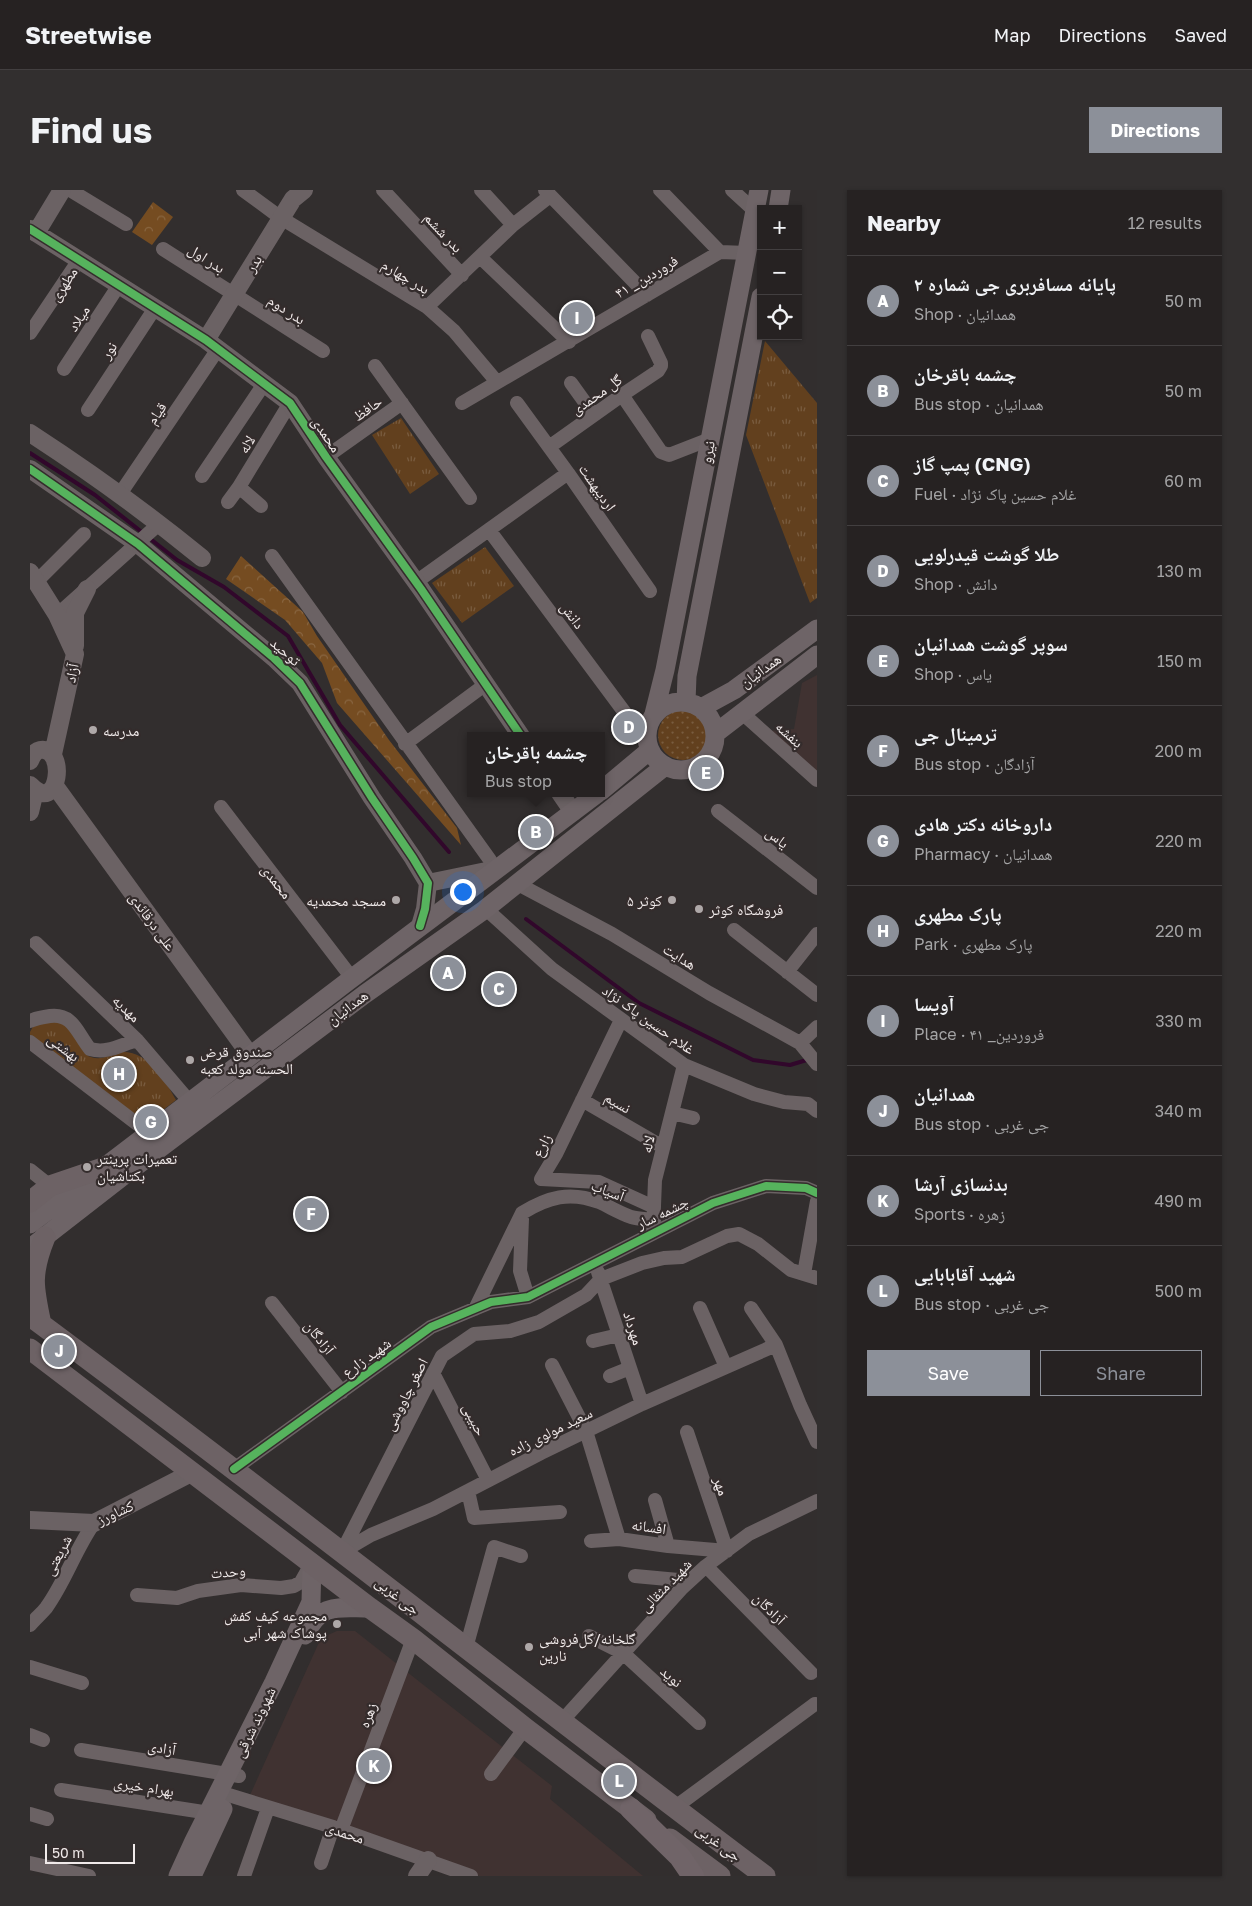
<!DOCTYPE html>
<html lang="en">
<head>
<meta charset="utf-8">
<style>
	body { margin:0; font-family:"Golos Text","Noto Naskh Arabic",sans-serif; background:#322f2f; color:#f1f3f6 }
	.controls { position:absolute; right:15px; top:15px; display:grid; overflow:hidden; border-radius:0px; box-shadow:0 1px 4px #0004 }
	.controls button { width:45px; height:45px; display:grid; place-items:center; padding:0; border:0; border-bottom:1px solid #423f40; background:#262222; color:#f1f3f6; font:25px sans-serif }
	.scale { position:absolute; left:15px; bottom:12px; width:90px; box-sizing:border-box; padding-left:5px; border:2px solid #f0eaea; border-top:0; font-size:14px; line-height:18px; white-space:nowrap; color:#f0eaea; -webkit-text-stroke:4px #342c2c; paint-order:stroke }
	.you { position:absolute; left:432px; top:701px; width:18px; height:18px; margin:-12px; border:4px solid #fff; border-radius:50%; background:#1a73e8; box-shadow:0 0 0 8px #1a73e833 }
	.badge { display:grid; place-items:center; width:32px; height:32px; border-radius:50%; background:#8c9099; color:#fff; font-size:16px; font-weight:700 }
	.pin { position:absolute; translate:-50% -50%; border:2px solid #fff; box-shadow:0 1px 5px #0006 }
	.popup { position:absolute; left:437px; top:542px; width:138px; height:65px; box-sizing:border-box; display:grid; place-content:center; border-radius:0px; background:#262222; filter:drop-shadow(0 1px 4px #0005); font-size:16px; white-space:nowrap; color:#a4a4a5 }
	.popup b { font-size:19px; color:#f1f3f6 }
	.popup::after { content:''; position:absolute; left:50%; top:100%; margin-left:-10px; border:10px solid transparent; border-top-color:#262222 }
	.list { margin:0; padding:0; list-style:none }
	h2 { display:flex; justify-content:space-between; align-items:center; height:65px; margin:0; padding:0 20px; font-size:21px }
	h2 small { font-size:16px; font-weight:400; color:#a4a4a5 }
	.list li { display:grid; grid-template-columns:32px 1fr auto; gap:15px; align-items:center; box-sizing:border-box; height:90px; padding:0 20px; border-top:1px solid #423f40 }
	.list b { display:block; font-size:19px; white-space:nowrap }
	.list p { margin:0; font-size:16px; white-space:nowrap; color:#a4a4a5 }
	.list em { font-size:16px; font-style:normal; color:#a4a4a5 }
	.actions { display:flex; gap:10px; padding:15px 20px }
	.actions a { flex:1; padding:11px 0; border:1px solid #8c9099; border-radius:0px; text-align:center; font-size:18px; color:#8c9099 }
	.actions .main { background:#8c9099; color:#fff }
	.icon { flex:none; width:28px; height:28px; fill:none; stroke:currentColor; stroke-width:2; stroke-linecap:round; stroke-linejoin:round }
	.map { position:relative; flex:none; width:787px; height:1686px; overflow:hidden; border-radius:0px }
	header { display:flex; align-items:center; gap:30px; box-sizing:border-box; height:70px; padding:0 25px; background:#262222; border-bottom:1px solid #423f40 }
	header strong { font-size:24px }
	nav { display:flex; gap:28px; margin-inline-start:auto; font-size:18px }
	.intro { display:flex; align-items:center; justify-content:space-between; box-sizing:border-box; height:120px; padding:0 30px }
	h1 { margin:0; font-size:35px }
	.button { padding:12px 22px; border-radius:0px; background:#8c9099; color:#fff; font-size:18px; font-weight:700 }
	main { display:flex; gap:30px; padding:0 30px }
	aside { flex:1; background:#262222; border-radius:0px; box-shadow:0 1px 4px #0004 }
	.map>svg:first-child { display:block }
</style>
</head>
<body>
<header>
<strong>Streetwise</strong>
<nav><a>Map</a><a>Directions</a><a>Saved</a></nav>
</header>
<div class="intro"><h1>Find us</h1><a class="button">Directions</a></div>
<main>
<div class="map">
<svg width="787" height="1686" viewBox="0 0 787 1686">
	<defs>
		<pattern id="grass-dots" width="8" height="8" patternUnits="userSpaceOnUse" patternTransform="scale(1.25)"><rect width="8" height="8" fill="#62401e"/><path d="M2 2h.1M6 6h.1" fill="none" stroke="#795c3f" stroke-width="1.8" stroke-linecap="round"/></pattern>
		<pattern id="forest-crowns" width="20" height="18" patternUnits="userSpaceOnUse" patternTransform="scale(1.25)"><rect width="20" height="18" fill="#754c21"/><path d="M2 6a3 3 0 1 1 6 0M12 15a3 3 0 1 1 6 0" fill="none" stroke="#896641"/></pattern>
		<pattern id="park-tufts" width="24" height="20" patternUnits="userSpaceOnUse" patternTransform="scale(1.25)"><rect width="24" height="20" fill="#62401e"/><path d="M3 7l-1-3M5 7V3M7 7l1-3M15 17l-1-3M17 17v-4M19 17l1-3" fill="none" stroke="#795c3f"/></pattern>
	</defs>
	<rect width="100%" height="100%" fill="#322e2e"/>
	<!-- built -->
	<path fill="#403231" d="M787,485V581L739,541L764,539L772,493Z
		M307,1441H325L522,1596L520,1609L613,1686H449L220,1605L291,1448Z"/>
	<!-- grass -->
	<path fill="url(#grass-dots)" d="M628 545a25 25 0 1 1 50 0a25 25 0 1 1-50 0Z"/>
	<!-- forest -->
	<path fill="url(#forest-crowns)" d="M123,12L143,27L122,55L102,42Z
		M211,366L273,422L287,446L359,550L427,638L431,655L307,513L292,473L255,430L196,389Z"/>
	<!-- park -->
	<path fill="url(#park-tufts)" d="M735,151L787,213V408L780,413L716,245Z
		M371,228L409,284L380,304L342,245Z
		M455,357L484,396L432,433L402,393Z
		M23,830L35,834L58,866C61,867 66,869 70,868C77,868 85,862 92,862C118,861 135,890 146,910L116,933L0,846V842L5,833Z"/>
	<g fill="none" stroke-linecap="round" stroke-linejoin="round">
		<!-- stream -->
		<path stroke="#31072b" stroke-width="4" d="M0,263L65,305L147,370L194,397L258,446L310,535L419,662
			M496,729L609,813L723,870L760,875L780,869"/>
		<!-- minor -->
		<path stroke="#6b6264" stroke-width="14" d="M40,0L96,34
			M213,0L251,28L397,117L424,141L467,192
			M353,0L432,85
			M451,0L483,35
			M515,0L617,105
			M630,0L690,62
			M702,0L725,21
			M133,59L293,161
			M450,67L539,152
			M397,117L483,35L520,6
			M0,143L49,70
			M345,176L440,308
			M34,179L89,95
			M541,193L564,225
			M592,205L631,262L639,265L680,249
			M432,213L690,62L717,63
			M487,213L538,283L620,401
			M58,220L125,118
			M519,257L592,205L628,181L631,176V173L618,146
			M296,267L372,213
			M172,286L234,194
			M209,297L231,316
			M90,304L188,159
			M198,312L209,297L260,213
			M459,340L601,531
			M242,366L460,670
			M7,391L54,344
			M386,392L538,283
			M27,425L130,333
			M711,522L787,590
			M375,554L456,494
			M191,617L322,788
			M688,621L787,698
			M488,694L582,744L679,803L770,853L787,874
			M456,719L522,779L654,875L724,904L754,912L778,914L787,921
			M704,740L787,805
			M6,753L107,850L160,912
			M757,782L787,744
			M591,830L526,964L511,989L569,992L624,1017
			M0,831C6,828 13,827 20,826C43,823 47,843 60,859C77,864 90,855 107,850
			M0,852L119,943
			M770,853L787,837
			M552,910L633,957
			M642,923L663,928
			M0,980L20,996
			M492,1023C518,1007 540,1001 569,1012C580,1017 590,1023 601,1027C608,1029 616,1029 624,1030
			M492,1029L490,1081L498,1107
			M623,1042L625,990L654,875
			M568,1082L612,1214
			M774,1084L787,1011
			M242,1113L312,1202
			M670,1118L696,1177
			M721,1118L746,1155L770,1215L787,1252
			M445,1119L492,1023
			M563,1151L589,1145
			M522,1175L556,1241L589,1349L638,1356L697,1361L657,1242
			M403,1183L458,1290
			M580,1186L600,1178
			M204,1279L401,1137L461,1112L498,1107L683,1013L736,996L776,998L787,1003
			M438,1301L444,1328L530,1322
			M625,1310L638,1356
			M561,1351L589,1349
			M312,1362L412,1166L444,1144L480,1141L509,1132L556,1105L571,1089L612,1073L634,1068L652,1067L697,1046L709,1044L728,1054L761,1080L787,1088
			M312,1362L341,1345L403,1319L511,1263L612,1214L746,1155
			M676,1376L781,1483
			M605,1386L659,1391
			M107,1405L147,1408L168,1401L211,1395L251,1398L264,1396L271,1392L280,1376
			M0,1435C5,1429 11,1424 16,1418C35,1392 45,1360 64,1333
			M559,1446L593,1463L669,1533
			M436,1458L464,1357L491,1366
			M0,1477L52,1493
			M531,1532L652,1398L676,1376L719,1344L787,1311
			M0,1545L13,1550
			M51,1560L209,1586
			M461,1584L495,1538
			M31,1600L186,1624
			M189,1602L303,1637L441,1686
			M644,1618L785,1514
			M0,1624L17,1629
			M311,1640L383,1449
			M0,1673L59,1686
			M291,1673L303,1637
			M214,1686L238,1618"/>
		<!-- tertiary -->
		<path stroke="#6b6264" stroke-width="18" d="M0,39L176,150L260,213L296,267L391,399L491,546
			M6,43L32,0
			M176,150L263,9L274,0
			M0,243C60,282 117,323 172,368
			M0,279L108,354L244,468L270,493L342,608L383,668L398,693L395,719L390,736
			M0,382L27,425L45,464L23,564
			M45,456V423L57,399
			M0,571C2,566 5,561 10,560C37,555 30,627 0,595
			M25,596L220,865
			M530,603L543,622
			M0,622L5,601
			M398,693L466,679
			M0,1330L64,1333L163,1282
			M387,1686L398,1670"/>
		<!-- secondary -->
		<path stroke="#6e6467" stroke-width="19" d="M748,19L751,0
			M617 546a34 34 0 1 1 68 0a34 34 0 1 1-68 0Z
			M656,512L657,486L731,107
			M671,518L704,500L787,439
			M624,524L635,480L729,0
			M686,543L787,465
			M571,601L620,560
			M0,1034L317,792L568,603
			M3,1056L93,986L335,804L454,720L635,576
			M275,1445C291,1412 307,1418 340,1418
			M148,1686L164,1651L244,1492L281,1412L282,1373
			M162,1686L193,1619"/>
		<!-- primary -->
		<path stroke="#6d6265" stroke-width="21" d="M0,1012L20,996L76,977
			M0,1126C247,1309 489,1501 735,1686
			M11,1134C3,1097 0,1084 15,1047
			M0,1159L340,1418L383,1449L495,1538L616,1630
			M640,1649L690,1686"/>
		<!-- trunk -->
		<path stroke="#706468" stroke-width="22" d="M601,1619L650,1667L663,1686"/>
		<defs>
			<path id="cycleway" d="M0,39L176,150L260,213L296,267L391,399L491,546
				M0,279L108,354L244,468L270,493L342,608L383,668L398,693L395,719L390,736
				M204,1279L401,1137L461,1112L498,1107L683,1013L736,996L776,998L787,1003"/>
		</defs>
		<!-- cycleway casing -->
		<use href="#cycleway" stroke="#342c2c" stroke-width="11"/>
		<!-- cycleway -->
		<use href="#cycleway" stroke="#56b35d" stroke-width="8"/>
	</g>
	<!-- markers -->
	<g fill="#aea8a8" stroke="#342c2c" stroke-width="2">
		<circle cx="63" cy="540" r="5"/>
		<circle cx="366" cy="710" r="5"/>
		<circle cx="642" cy="710" r="5"/>
		<circle cx="669" cy="719" r="5"/>
		<circle cx="160" cy="870" r="5"/>
		<circle cx="57" cy="977" r="5"/>
		<circle cx="307" cy="1434" r="5"/>
		<circle cx="499" cy="1457" r="5"/>
	</g>
	<g text-anchor="middle" dominant-baseline="central" stroke-width="4.5" stroke-linejoin="round" paint-order="stroke">
		<!-- street labels -->
		<g font-size="15" fill="#f0eaea" stroke="#342c2c">
			<text transform="translate(414 42) rotate(47)">بدر ششم</text>
			<text transform="translate(177 68) rotate(33)">بدر اول</text>
			<text transform="translate(223 73) rotate(-58)">بدر</text>
			<text transform="translate(376 86) rotate(31)">بدر چهارم</text>
			<text transform="translate(616 86) rotate(-30)">۴۱ _فروردین</text>
			<text transform="translate(33 94) rotate(-56)">مطهری</text>
			<text transform="translate(257 119) rotate(33)">بدر دوم</text>
			<text transform="translate(48 128) rotate(-57)">میلاد</text>
			<text transform="translate(78 160) rotate(-57)">نور</text>
			<text transform="translate(566 204) rotate(-35)">گل محمدی</text>
			<text transform="translate(337 218) rotate(-35)">حافظ</text>
			<text transform="translate(126 223) rotate(-56)">قیام</text>
			<text transform="translate(297 244) rotate(56)">محمدی</text>
			<text transform="translate(216 254) rotate(-59)">لاله</text>
			<text transform="translate(677 262) rotate(-79)">نیرو</text>
			<text transform="translate(568 297) rotate(55)">اردیبهشت</text>
			<text transform="translate(543 425) rotate(53)">دانش</text>
			<text transform="translate(256 461) rotate(41)">توحید</text>
			<text transform="translate(730 480) rotate(-36)">همدانیان</text>
			<text transform="translate(41 483) rotate(-78)">آزاد</text>
			<text transform="translate(760 544) rotate(42)">بنفشه</text>
			<text transform="translate(748 647) rotate(38)">یاس</text>
			<text transform="translate(247 691) rotate(52)">محمدی</text>
			<text transform="translate(123 731) rotate(54)">علی درقائدی</text>
			<text transform="translate(650 766) rotate(32)">هدایت</text>
			<text transform="translate(317 817) rotate(-37)">همدانیان</text>
			<text transform="translate(97 818) rotate(44)">مهدیه</text>
			<text transform="translate(619 829) rotate(35)">غلام حسین پاک نژاد</text>
			<text transform="translate(34 857) rotate(37)">بهشتی</text>
			<text transform="translate(588 912) rotate(30)">نسیم</text>
			<text transform="translate(617 954) rotate(-76)">لاله</text>
			<text transform="translate(511 955) rotate(-61)">زارع</text>
			<text transform="translate(578 1000) rotate(21)">آسیاب</text>
			<text transform="translate(632 1022) rotate(-26)">چشمه سار</text>
			<text transform="translate(604 1138) rotate(72)">مهرداد</text>
			<text transform="translate(290 1147) rotate(52)">آزادگان</text>
			<text transform="translate(336 1167) rotate(-36)">شهید زارع</text>
			<text transform="translate(375 1204) rotate(-63)">اصغر چاووشی</text>
			<text transform="translate(445 1229) rotate(63)">حبیبی</text>
			<text transform="translate(520 1241) rotate(-26)">سعید مولوی زاده</text>
			<text transform="translate(692 1296) rotate(72)">مهر</text>
			<text transform="translate(85 1322) rotate(-25)">کشاورز</text>
			<text transform="translate(619 1336) rotate(8)">افسانه</text>
			<text transform="translate(27 1365) rotate(-62)">شریعتی</text>
			<text transform="translate(198 1381) rotate(-5)">وحدت</text>
			<text transform="translate(635 1395) rotate(-46)">شهید مثقالی</text>
			<text transform="translate(368 1405) rotate(38)">جی غربی</text>
			<text transform="translate(740 1418) rotate(45)">آزادگان</text>
			<text transform="translate(642 1486) rotate(42)">نوید</text>
			<text transform="translate(337 1525) rotate(-69)">زهره</text>
			<text transform="translate(224 1532) rotate(-64)">شهروند شرقی</text>
			<text transform="translate(132 1557) rotate(9)">آزادی</text>
			<text transform="translate(114 1596) rotate(9)">بهرام خیری</text>
			<text transform="translate(315 1642) rotate(18)">محمدی</text>
			<text transform="translate(689 1652) rotate(37)">جی غربی</text>
		</g>
		<!-- poi labels -->
		<g font-size="15" fill="#f0eaea" stroke="#342c2c" text-anchor="start">
			<text x="73" y="540">مدرسه</text>
			<text x="356" y="710" text-anchor="end">مسجد محمدیه</text>
			<text x="632" y="710" text-anchor="end">کوثر ۵</text>
			<text x="679" y="719">فروشگاه کوثر</text>
			<text x="170" y="861">صندوق قرض<tspan x="170" dy="17">الحسنه مولد کعبه</tspan></text>
			<text x="67" y="968">تعمیرات پرینتر<tspan x="67" dy="17">بکتاشیان</tspan></text>
			<text x="297" y="1425" text-anchor="end">مجموعه کیف کفش<tspan x="297" dy="17">پوشاک شهر آبی</tspan></text>
			<text x="509" y="1448">گلخانه/گل‌فروشی<tspan x="509" dy="17">نارین</tspan></text>
		</g>
	</g>
</svg>
<div class="controls">
<button>+</button>
<button>−</button>
<button><svg class="icon" aria-label="locate" viewBox="0 0 24 24"><circle cx="12" cy="12" r="6"/><path d="M12 2v4M12 18v4M2 12h4M18 12h4"/></svg></button>
</div>
<div class="scale">50 m</div>
<div class="you"></div>
<div class="pin badge" style="left:418px;top:783px">A</div>
<div class="pin badge" style="left:506px;top:642px">B</div>
<div class="popup"><b>چشمه باقرخان</b>Bus stop</div>
<div class="pin badge" style="left:469px;top:799px">C</div>
<div class="pin badge" style="left:599px;top:537px">D</div>
<div class="pin badge" style="left:676px;top:583px">E</div>
<div class="pin badge" style="left:281px;top:1024px">F</div>
<div class="pin badge" style="left:121px;top:932px">G</div>
<div class="pin badge" style="left:89px;top:884px">H</div>
<div class="pin badge" style="left:547px;top:128px">I</div>
<div class="pin badge" style="left:29px;top:1161px">J</div>
<div class="pin badge" style="left:344px;top:1576px">K</div>
<div class="pin badge" style="left:589px;top:1591px">L</div>
</div>
<aside>
<h2>Nearby<small>12 results</small></h2>
<ul class="list">
<li><span class="badge">A</span><div><b>پایانه مسافربری جی شماره ۲</b><p>Shop · همدانیان</p></div><em>50 m</em></li>
<li><span class="badge">B</span><div><b>چشمه باقرخان</b><p>Bus stop · همدانیان</p></div><em>50 m</em></li>
<li><span class="badge">C</span><div><b>پمپ گاز (CNG)</b><p>Fuel · غلام حسین پاک نژاد</p></div><em>60 m</em></li>
<li><span class="badge">D</span><div><b>طلا گوشت قیدرلویی</b><p>Shop · دانش</p></div><em>130 m</em></li>
<li><span class="badge">E</span><div><b>سوپر گوشت همدانیان</b><p>Shop · یاس</p></div><em>150 m</em></li>
<li><span class="badge">F</span><div><b>ترمینال جی</b><p>Bus stop · آزادگان</p></div><em>200 m</em></li>
<li><span class="badge">G</span><div><b>داروخانه دکتر هادی</b><p>Pharmacy · همدانیان</p></div><em>220 m</em></li>
<li><span class="badge">H</span><div><b>پارک مطهری</b><p>Park · پارک مطهری</p></div><em>220 m</em></li>
<li><span class="badge">I</span><div><b>آویسا</b><p>Place · ۴۱ _فروردین</p></div><em>330 m</em></li>
<li><span class="badge">J</span><div><b>همدانیان</b><p>Bus stop · جی غربی</p></div><em>340 m</em></li>
<li><span class="badge">K</span><div><b>بدنسازی آرشا</b><p>Sports · زهره</p></div><em>490 m</em></li>
<li><span class="badge">L</span><div><b>شهید آقابابایی</b><p>Bus stop · جی غربی</p></div><em>500 m</em></li>
</ul>
<div class="actions"><a class="main">Save</a><a>Share</a></div>
</aside>
</main>
</body>
</html>
